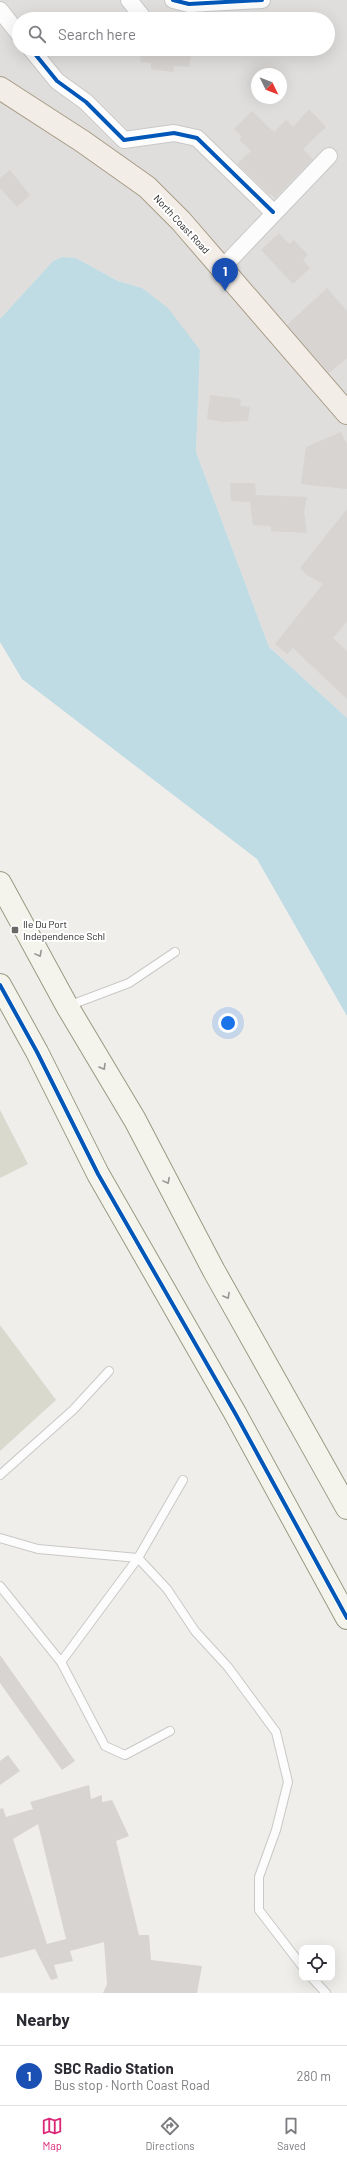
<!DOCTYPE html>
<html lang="en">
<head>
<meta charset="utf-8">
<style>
	body { margin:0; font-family:Barlow,sans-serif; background:#f7f7f7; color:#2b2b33 }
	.controls { position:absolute; right:12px; bottom:12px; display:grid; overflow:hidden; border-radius:8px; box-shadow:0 4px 16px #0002 }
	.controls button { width:36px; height:36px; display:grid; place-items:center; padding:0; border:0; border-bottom:1px solid #e1e1e2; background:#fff; color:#2b2b33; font:20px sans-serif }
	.compass { position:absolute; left:251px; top:68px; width:36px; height:36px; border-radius:50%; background:#fff; box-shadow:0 4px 16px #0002; rotate:133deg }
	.you { position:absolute; left:228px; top:1023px; width:14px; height:14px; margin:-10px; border:3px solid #fff; border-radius:50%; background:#1a73e8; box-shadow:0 0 0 6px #1a73e833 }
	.badge { display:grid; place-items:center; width:26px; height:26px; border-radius:50%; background:#db2777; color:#fff; font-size:13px; font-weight:700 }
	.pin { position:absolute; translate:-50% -33px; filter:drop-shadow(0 1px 2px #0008) }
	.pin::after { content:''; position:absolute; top:21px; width:14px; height:12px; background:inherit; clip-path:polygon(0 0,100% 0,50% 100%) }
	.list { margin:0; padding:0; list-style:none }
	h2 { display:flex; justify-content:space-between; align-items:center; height:52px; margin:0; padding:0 16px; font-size:17px }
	h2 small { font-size:13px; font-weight:400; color:#7c7c81 }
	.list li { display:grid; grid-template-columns:26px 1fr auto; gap:12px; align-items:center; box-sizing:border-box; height:60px; padding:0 16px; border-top:1px solid #e1e1e2 }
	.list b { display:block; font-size:15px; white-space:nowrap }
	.list p { margin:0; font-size:13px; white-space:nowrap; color:#7c7c81 }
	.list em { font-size:13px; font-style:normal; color:#7c7c81 }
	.icon { flex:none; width:22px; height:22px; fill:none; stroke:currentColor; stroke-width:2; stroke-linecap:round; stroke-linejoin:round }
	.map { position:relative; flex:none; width:347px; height:1993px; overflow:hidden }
	.search { position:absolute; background:#fff; box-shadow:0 4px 16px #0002; left:12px; right:12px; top:12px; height:44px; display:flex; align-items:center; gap:10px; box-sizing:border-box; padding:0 14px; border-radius:22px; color:#7c7c81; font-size:15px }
	.sheet { height:112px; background:#fff }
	nav { display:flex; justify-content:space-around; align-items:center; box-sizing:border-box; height:56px; border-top:1px solid #e1e1e2; background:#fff; font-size:11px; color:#7c7c81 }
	nav a { display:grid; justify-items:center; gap:2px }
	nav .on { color:#db2777 }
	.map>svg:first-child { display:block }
</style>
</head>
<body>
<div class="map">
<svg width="347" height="1993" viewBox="0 0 347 1993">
	<rect width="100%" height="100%" fill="#f0eeeb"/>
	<!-- residential -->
	<path fill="#dfdedc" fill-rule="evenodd" d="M0,0H347V718L269,647L196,452L200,350L142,288L118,281L76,258L62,257L53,261L0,319ZM19,19H328V49H19ZM257,74H281V98H257Z"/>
	<!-- construction -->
	<path fill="#d9d9cd" d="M0,1110L28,1164L0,1178Z
		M0,1325L56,1400L0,1451Z"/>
	<!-- water -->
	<path fill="#bfdbe3" d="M62,257L76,258L118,281L142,288L168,308L200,350L196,452L269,647L347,718V1016L257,859L22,679L0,642V319L53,261Z"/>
	<!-- building -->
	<path fill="#d7d4d2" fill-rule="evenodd" d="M142,49H192L189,67L174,66L173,72L151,69V63L140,62Z
		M309,109L326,127L304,148V150L313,159L275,198L271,194L270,195L237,164L251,151L239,139L242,137L234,129L252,111L274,132L286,120L293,127Z
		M10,170L30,195L17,207L0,188V178Z
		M279,233L289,244L294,240L308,255L303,260L310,268L293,284L261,250Z
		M327,288L347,311V358L329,373L287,325Z
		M210,395L241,399L240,406L250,407L248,421L223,422L207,419Z
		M341,432L347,444V489L301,484L306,447Z
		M230,483H255L256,495L307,497L304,512L307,533L271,531V526L253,525L250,502L231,501Z
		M347,509V621L333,638L347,651V699L293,648L287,654L275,644L323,584L307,575L300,568Z
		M0,1655L75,1761L62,1770L0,1683Z
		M8,1755L20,1771L0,1785V1761Z
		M89,1785L91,1799L102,1795V1802L112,1800L129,1836L116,1841L139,1935H149L151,1960L202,1966L197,1993H103L107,1984L104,1942L70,1951L73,1961L54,1965L58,1978L51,1980L35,1949L0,1958V1809L3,1808L6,1817L33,1809L30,1802ZM38,1824L68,1947L66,1939L47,1944L13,1839Z"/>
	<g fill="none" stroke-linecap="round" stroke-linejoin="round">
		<defs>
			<path id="lane" d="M68,1006L129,983L175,952
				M0,1475L73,1410L109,1371
				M0,1538L38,1549L138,1558L183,1480
				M0,1586L61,1662
				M170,1731L125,1755L105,1746L61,1662L138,1558L167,1589L195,1631L228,1667L276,1732L288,1782L276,1830L259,1877V1910L302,1966
				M312,1978L326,1993"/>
			<path id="street" d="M129,0L144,19
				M173,0L189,4L262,0
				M0,10L19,34
				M31,49L57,81L86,102L124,140L174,133L197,138L273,212
				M222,268L329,156"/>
			<path id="secondary" d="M0,883L67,1006L135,1120L214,1271L347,1508
				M0,985L37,1052L98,1174L235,1413L347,1618"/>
			<path id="primary" d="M0,88L82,141L147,187L181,221L347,413"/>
		</defs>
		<!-- lane casing -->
		<use href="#lane" stroke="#c9c8c7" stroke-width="10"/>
		<!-- street casing -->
		<use href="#street" stroke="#c9c8c7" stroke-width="18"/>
		<!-- secondary casing -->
		<use href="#secondary" stroke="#999a82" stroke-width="24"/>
		<!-- primary casing -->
		<use href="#primary" stroke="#a79c86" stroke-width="24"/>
		<!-- lane -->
		<use href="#lane" stroke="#fdfcfc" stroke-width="8"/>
		<!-- street -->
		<use href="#street" stroke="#fdfcfc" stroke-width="16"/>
		<!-- secondary -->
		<use href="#secondary" stroke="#f4f4ed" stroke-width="22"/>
		<!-- primary -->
		<use href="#primary" stroke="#f3ede7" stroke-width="22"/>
		<defs>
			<path id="cycleway" d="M173,0L189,4L262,0
				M31,49L57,81L86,102L124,140L174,133L197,138L273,212
				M0,985L37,1052L98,1174L235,1413L347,1618"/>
		</defs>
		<!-- cycleway casing -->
		<use href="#cycleway" stroke="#fff" stroke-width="6"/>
		<!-- cycleway -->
		<use href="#cycleway" stroke="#0057b8" stroke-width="4"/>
	</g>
	<!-- one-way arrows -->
	<defs><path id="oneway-chevron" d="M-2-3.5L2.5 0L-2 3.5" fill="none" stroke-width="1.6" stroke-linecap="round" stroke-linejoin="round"/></defs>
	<g stroke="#969692">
		<use href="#oneway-chevron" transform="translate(39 954) rotate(62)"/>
		<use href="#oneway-chevron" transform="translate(103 1067) rotate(59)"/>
		<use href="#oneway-chevron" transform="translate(167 1181) rotate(62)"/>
		<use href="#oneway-chevron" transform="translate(227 1296) rotate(61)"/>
	</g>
	<!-- markers -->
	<rect fill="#6a6968" stroke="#fff" stroke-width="1.5" x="11" y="926" width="8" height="8" rx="2"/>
	<g text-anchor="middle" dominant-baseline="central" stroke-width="4" stroke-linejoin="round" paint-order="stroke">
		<!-- street labels -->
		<g font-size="10" fill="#222" stroke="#fff">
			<text transform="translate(182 224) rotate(47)">North Coast Road</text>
		</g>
		<!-- poi labels -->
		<g font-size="10" fill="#222" stroke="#fff" text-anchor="start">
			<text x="23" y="924">Ile Du Port<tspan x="23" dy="12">Independence Schl</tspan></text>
		</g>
	</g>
</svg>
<div class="controls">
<button><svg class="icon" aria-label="locate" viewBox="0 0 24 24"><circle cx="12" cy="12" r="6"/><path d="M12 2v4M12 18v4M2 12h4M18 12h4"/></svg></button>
</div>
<svg class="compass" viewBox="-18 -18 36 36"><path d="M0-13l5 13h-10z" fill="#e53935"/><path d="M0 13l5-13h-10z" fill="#7c7c81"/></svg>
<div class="you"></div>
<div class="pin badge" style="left:225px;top:291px;background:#1a4fb4">1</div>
<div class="search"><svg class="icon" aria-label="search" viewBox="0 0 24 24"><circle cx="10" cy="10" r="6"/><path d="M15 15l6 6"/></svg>Search here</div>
</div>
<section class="sheet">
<h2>Nearby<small></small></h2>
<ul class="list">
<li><span class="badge" style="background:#1a4fb4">1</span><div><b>SBC Radio Station</b><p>Bus stop · North Coast Road</p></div><em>280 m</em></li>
</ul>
</section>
<nav>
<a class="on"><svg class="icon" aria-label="map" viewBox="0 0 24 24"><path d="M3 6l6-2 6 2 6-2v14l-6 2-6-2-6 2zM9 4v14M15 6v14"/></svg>Map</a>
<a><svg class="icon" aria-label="directions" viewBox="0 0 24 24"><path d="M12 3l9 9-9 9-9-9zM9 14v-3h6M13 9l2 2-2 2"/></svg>Directions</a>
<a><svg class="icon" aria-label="saved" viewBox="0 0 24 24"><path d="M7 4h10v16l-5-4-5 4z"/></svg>Saved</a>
</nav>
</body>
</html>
